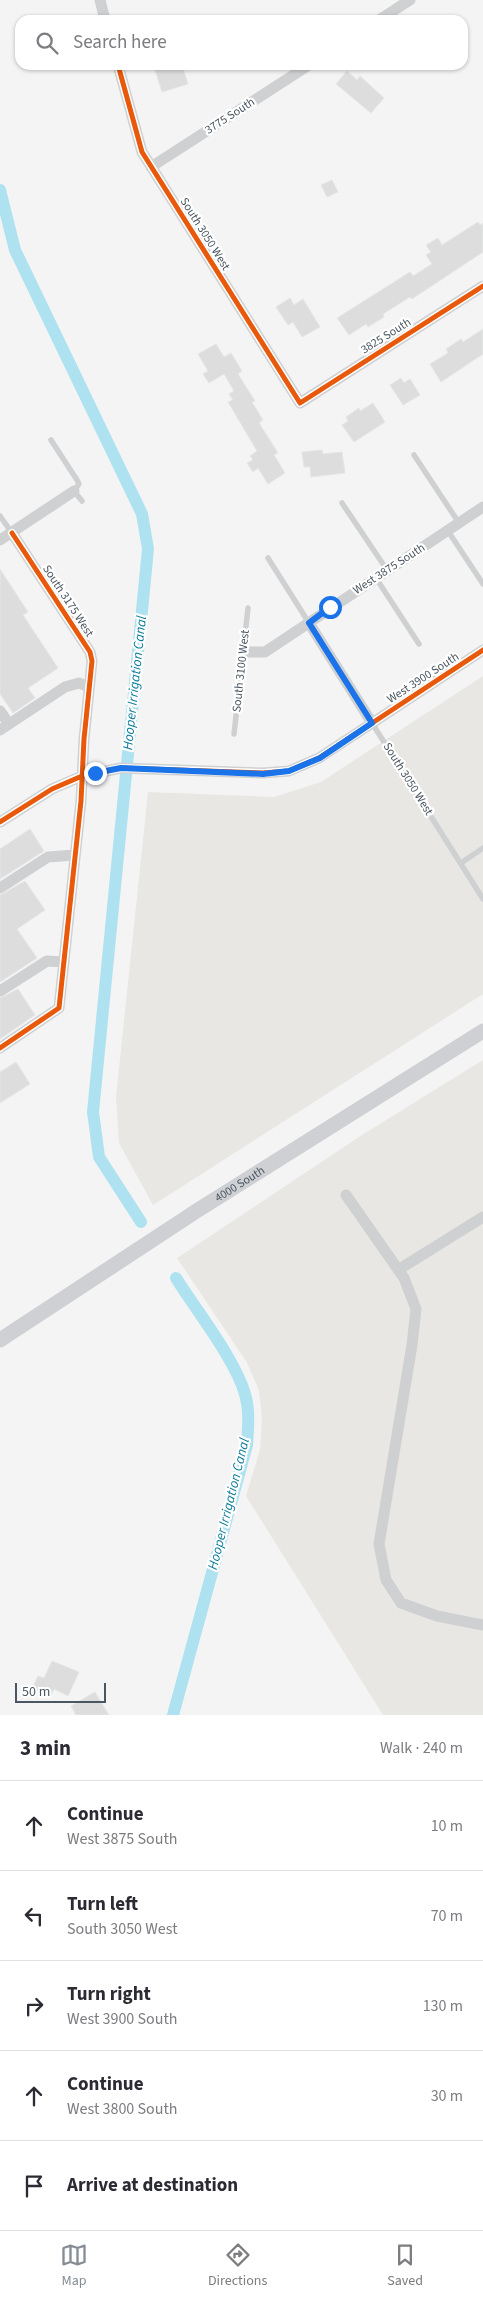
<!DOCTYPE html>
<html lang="en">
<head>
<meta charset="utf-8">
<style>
	body { margin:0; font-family:"Source Sans 3",sans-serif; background:#f7f7f7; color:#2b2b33 }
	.scale { position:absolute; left:15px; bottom:12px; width:91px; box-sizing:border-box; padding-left:5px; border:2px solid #4a5661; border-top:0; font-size:14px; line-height:18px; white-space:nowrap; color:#4a5661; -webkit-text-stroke:4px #fff; paint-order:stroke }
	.stop { position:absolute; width:15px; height:15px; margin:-11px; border:4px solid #1a73e8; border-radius:50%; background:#fff }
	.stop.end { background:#1a73e8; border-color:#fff; box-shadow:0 1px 5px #0008 }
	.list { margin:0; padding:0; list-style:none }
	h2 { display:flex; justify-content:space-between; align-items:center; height:65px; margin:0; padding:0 20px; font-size:21px }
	h2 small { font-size:16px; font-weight:400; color:#7c7c81 }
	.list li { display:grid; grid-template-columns:32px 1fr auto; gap:15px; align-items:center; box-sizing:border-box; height:90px; padding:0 20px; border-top:1px solid #e1e1e2 }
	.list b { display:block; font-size:19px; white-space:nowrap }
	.list p { margin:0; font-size:16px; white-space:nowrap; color:#7c7c81 }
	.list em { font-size:16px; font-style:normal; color:#7c7c81 }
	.icon { flex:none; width:28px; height:28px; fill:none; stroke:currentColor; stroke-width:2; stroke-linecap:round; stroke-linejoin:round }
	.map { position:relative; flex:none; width:483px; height:1715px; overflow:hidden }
	.search { position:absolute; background:#fff; box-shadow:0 1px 4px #0004; left:15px; right:15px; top:15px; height:55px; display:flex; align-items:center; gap:12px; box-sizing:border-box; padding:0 18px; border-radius:15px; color:#7c7c81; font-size:19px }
	.sheet { height:515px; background:#fff }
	nav { display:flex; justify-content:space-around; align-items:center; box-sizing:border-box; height:70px; border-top:1px solid #e1e1e2; background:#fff; font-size:14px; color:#7c7c81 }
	nav a { display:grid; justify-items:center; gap:2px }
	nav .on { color:#868d94 }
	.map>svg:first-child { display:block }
</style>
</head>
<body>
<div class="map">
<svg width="483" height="1715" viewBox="0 0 483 1715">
	<rect width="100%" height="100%" fill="#f4f4f4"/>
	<!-- commercial -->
	<path fill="#e8e7e3" d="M483,676V994L153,1205L119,1143L116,1097L148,792L274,797L321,782Z
		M483,1060V1715H383L246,1496L260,1450L262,1419L259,1390L246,1361L177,1258L362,1135Z"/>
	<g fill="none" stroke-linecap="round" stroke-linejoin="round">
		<!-- canal -->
		<path stroke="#aee2f0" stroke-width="12" d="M0,190L15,250L142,514L148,549L93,1112L99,1157L141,1222
			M173,1715L247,1445C248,1428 250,1411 245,1394C235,1359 196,1310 176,1278"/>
	</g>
	<!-- building -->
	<path fill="#ddddde" stroke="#e5e6e7" d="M158,65H182L188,84L162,92L155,70L159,69Z
		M347,71L357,80L360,76L384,98L371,113L336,84Z
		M332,180L338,192L327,197L321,185Z
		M478,222L480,225L483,223V252L412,299L410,297L383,314L384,317L368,327L366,324L349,335L337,318L410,272L413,276L432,264L426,255L431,252L426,245L438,238L442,245Z
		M290,298L294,305L303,299L320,327L302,337L293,322L288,325L276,307Z
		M483,329V354L441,382L430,364L448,353L446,349L461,339L463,342Z
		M216,344L224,357L231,353L242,371L238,374L255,401L252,402L263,420L259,423L278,453L274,455L285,473L268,484L258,468L253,472L247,463L253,460L250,456L257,451L228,402L233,400L229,394L234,391L224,374L209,383L203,374L208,371L198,354Z
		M401,378L404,383L410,379L420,395L403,405L390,385Z
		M373,403L385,422L354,442L342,425L348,421L346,417L359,408L360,411Z
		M322,450L323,454L342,452L345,473L311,477L310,467H304L302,452Z
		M0,569L28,612L23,615L58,668L28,688L35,698L13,713L0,694Z
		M30,829L44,851L0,879V849Z
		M25,881L45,910L17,929L37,958L0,982V895Z
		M18,989L35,1015L0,1039V998Z
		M16,1062L30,1084L0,1103V1072Z
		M52,1661L79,1672L68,1696L54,1689L50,1697L32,1689L38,1676L44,1678Z
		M95,1692L109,1715H76L71,1706Z"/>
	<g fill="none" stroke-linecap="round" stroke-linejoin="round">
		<!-- lane -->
		<path stroke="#ced0d2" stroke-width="5.5" d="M51,440L77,480L79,484L74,491L82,501
			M414,455L459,523
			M342,503L387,570
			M0,516L12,533
			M448,531L483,584
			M268,558L309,623
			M376,578L419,644
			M372,723L483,899
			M234,734L248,608
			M461,863L483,848"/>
		<!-- street -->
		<path stroke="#ced0d2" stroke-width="11" d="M100,0L105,20
			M379,20L410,0
			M118,65L142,152L300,403L483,286
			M151,167L309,65
			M0,540L74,491
			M309,623L372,723
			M243,652H265L483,507
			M0,711L9,724
			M0,730L65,687L79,683L89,687
			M0,822L52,789L82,776L121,768L263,773L289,771L319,758L483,650
			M0,888L48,857L75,855
			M0,991L47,961L64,962
			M0,1048L59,1008L81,801L84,739L92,661L90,652L12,533
			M346,1195L404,1278L416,1309L412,1345L379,1544L386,1580L401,1603L437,1616L483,1625
			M398,1270L483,1217"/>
		<!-- secondary -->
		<path stroke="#ced0d4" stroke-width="15" id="s1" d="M0,1340L198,1210L483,1031"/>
		<defs>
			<path id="cycleway" d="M118,65L142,152L300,403L483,286
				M0,822L52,789L82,776L121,768L263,773L289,771L319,758L483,650
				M0,1048L59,1008L81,801L84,739L92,661L90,652L12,533"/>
		</defs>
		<!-- cycleway casing -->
		<use href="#cycleway" stroke="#fff" stroke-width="8"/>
		<!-- cycleway -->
		<use href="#cycleway" stroke="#e8590c" stroke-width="5"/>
	</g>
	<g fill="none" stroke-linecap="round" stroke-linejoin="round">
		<!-- route -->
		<path stroke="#1a73e8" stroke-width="6" d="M95,773L121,768L263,774L289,771L320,758L372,723L309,623L330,607"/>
	</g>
	<g text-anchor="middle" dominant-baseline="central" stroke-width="4.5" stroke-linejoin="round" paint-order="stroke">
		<!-- street labels -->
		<g font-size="12" fill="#4a5661" stroke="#fff">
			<text transform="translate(230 116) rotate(-33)">3775 South</text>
			<text transform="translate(205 234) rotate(58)">South 3050 West</text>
			<text transform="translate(386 336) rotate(-32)">3825 South</text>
			<text transform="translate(389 569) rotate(-33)">West 3875 South</text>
			<text transform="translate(68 601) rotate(57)">South 3175 West</text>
			<text transform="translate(241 671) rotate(-84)">South 3100 West</text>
			<text transform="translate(423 678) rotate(-33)">West 3900 South</text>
			<text transform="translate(408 779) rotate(58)">South 3050 West</text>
			<text stroke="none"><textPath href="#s1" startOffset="286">4000 South</textPath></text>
		</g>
		<!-- water labels -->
		<g font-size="14" font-style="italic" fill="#0c7c9b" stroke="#fff">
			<text transform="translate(135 683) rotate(-84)">Hooper Irrigation Canal</text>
			<text transform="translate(229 1504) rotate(-76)">Hooper Irrigation Canal</text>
		</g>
	</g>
</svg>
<div class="scale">50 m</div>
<div class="stop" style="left:330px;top:607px"></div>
<div class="stop end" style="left:95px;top:773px"></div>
<div class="search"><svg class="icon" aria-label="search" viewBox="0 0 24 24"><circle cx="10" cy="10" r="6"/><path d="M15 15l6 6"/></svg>Search here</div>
</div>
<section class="sheet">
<h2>3 min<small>Walk · 240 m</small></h2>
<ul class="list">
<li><svg class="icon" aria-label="ahead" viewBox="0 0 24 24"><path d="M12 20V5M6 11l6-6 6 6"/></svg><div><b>Continue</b><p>West 3875 South</p></div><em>10 m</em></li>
<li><svg class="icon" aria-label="left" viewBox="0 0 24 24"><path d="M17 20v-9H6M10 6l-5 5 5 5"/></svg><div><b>Turn left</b><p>South 3050 West</p></div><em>70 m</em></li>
<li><svg class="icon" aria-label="right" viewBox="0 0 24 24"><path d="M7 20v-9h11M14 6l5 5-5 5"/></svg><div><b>Turn right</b><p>West 3900 South</p></div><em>130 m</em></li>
<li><svg class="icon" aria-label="ahead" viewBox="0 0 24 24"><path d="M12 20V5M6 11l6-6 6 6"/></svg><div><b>Continue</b><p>West 3800 South</p></div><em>30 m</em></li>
<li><svg class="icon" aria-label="arrive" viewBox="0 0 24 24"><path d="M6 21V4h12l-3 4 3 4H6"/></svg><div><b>Arrive at destination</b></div></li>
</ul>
</section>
<nav>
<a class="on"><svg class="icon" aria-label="map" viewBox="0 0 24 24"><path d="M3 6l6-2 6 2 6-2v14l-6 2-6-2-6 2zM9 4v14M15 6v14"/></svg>Map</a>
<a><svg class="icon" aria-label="directions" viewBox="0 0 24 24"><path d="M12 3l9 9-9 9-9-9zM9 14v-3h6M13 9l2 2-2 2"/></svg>Directions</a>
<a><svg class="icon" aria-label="saved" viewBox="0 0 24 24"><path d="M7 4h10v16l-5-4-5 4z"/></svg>Saved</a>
</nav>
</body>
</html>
